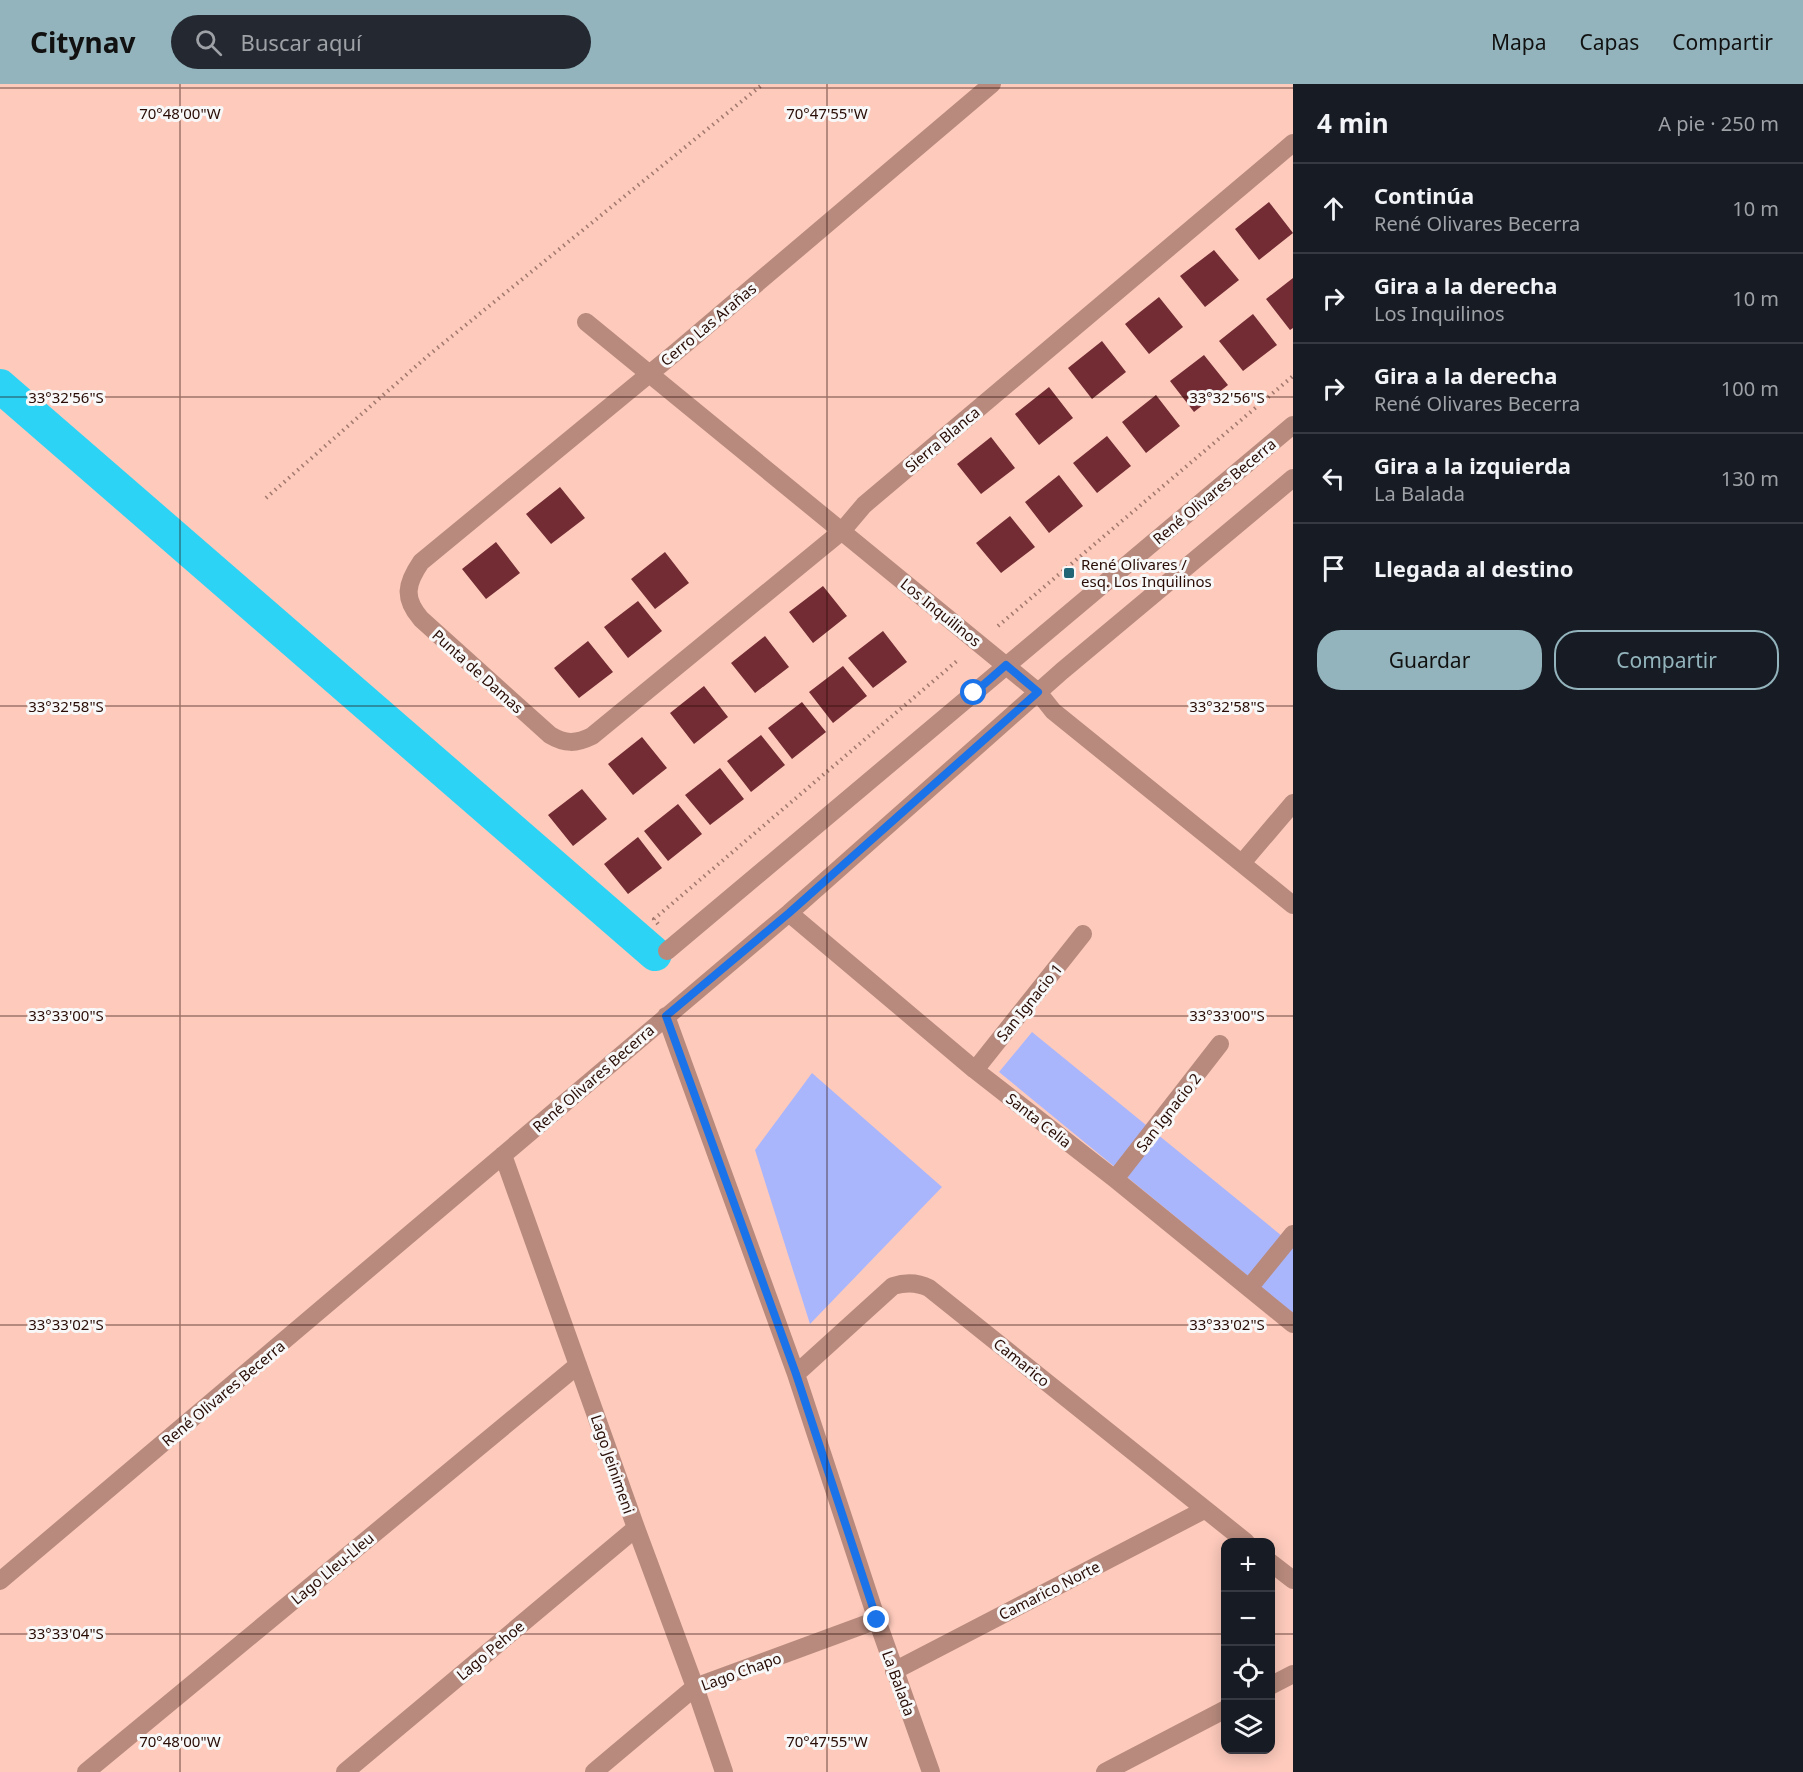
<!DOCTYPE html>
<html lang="es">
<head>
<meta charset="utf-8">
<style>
	body { margin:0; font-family:"Noto Sans",sans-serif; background:#242831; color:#f1f3f6 }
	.controls { position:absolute; right:18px; bottom:18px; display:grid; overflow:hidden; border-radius:12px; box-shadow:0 3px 15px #0003 }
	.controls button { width:54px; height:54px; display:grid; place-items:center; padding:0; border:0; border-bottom:2px solid #363941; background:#171b24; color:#f1f3f6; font:30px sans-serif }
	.stop { position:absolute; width:18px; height:18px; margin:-14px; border:4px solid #1a73e8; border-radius:50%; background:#fff }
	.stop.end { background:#1a73e8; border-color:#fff; box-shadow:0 2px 6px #0008 }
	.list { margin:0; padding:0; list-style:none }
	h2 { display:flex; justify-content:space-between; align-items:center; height:78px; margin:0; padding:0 24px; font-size:26px }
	h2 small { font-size:20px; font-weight:400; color:#9ea1a6 }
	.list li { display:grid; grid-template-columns:39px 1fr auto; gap:18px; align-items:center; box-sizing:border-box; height:90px; padding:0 24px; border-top:2px solid #363941 }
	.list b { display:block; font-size:22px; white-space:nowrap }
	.list p { margin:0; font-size:20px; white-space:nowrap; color:#9ea1a6 }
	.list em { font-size:20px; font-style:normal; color:#9ea1a6 }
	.actions { display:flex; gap:12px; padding:18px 24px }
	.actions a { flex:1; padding:14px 0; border:2px solid #93b4bc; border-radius:24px; text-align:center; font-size:21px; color:#93b4bc }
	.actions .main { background:#93b4bc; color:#111 }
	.icon { flex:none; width:33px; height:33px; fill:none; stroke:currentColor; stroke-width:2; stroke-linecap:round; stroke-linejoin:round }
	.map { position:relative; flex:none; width:1293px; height:1688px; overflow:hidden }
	header { display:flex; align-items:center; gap:36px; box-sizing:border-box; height:84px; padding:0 30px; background:#93b4bc; color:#111 }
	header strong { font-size:28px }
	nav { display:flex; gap:33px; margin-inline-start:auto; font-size:21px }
	.search { width:420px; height:54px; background:#242831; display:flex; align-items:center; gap:15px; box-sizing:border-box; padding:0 21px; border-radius:33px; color:#9ea1a6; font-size:22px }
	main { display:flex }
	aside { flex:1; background:#171b24 }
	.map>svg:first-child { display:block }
</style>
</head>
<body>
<header>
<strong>Citynav</strong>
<div class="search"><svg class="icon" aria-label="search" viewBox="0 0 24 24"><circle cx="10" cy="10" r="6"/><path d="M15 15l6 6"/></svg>Buscar aquí</div>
<nav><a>Mapa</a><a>Capas</a><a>Compartir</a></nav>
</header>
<main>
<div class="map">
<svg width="1293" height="1688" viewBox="0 0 1293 1688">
	<rect width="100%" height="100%" fill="#fdcabc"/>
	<!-- green -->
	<path fill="#aab6fc" d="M1032,948L1293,1161V1229L999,988Z
		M812,989L942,1103L810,1240L755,1066Z"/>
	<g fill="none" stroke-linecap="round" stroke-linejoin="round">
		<!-- canal -->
		<path stroke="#2dd3f5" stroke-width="34" d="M0,302L655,870"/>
	</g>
	<!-- building -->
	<path fill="#732c34" d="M1269,118L1293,149L1259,176L1235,145Z
		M1214,166L1239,196L1205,223L1180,192Z
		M1293,194V244L1290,246L1266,215Z
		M1159,213L1183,243L1149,270L1125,240Z
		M1253,230L1277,261L1243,287L1219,257Z
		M1102,257L1126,288L1092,315L1068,284Z
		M1204,271L1228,301L1194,328L1170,297Z
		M1049,303L1073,334L1039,361L1015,330Z
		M1156,311L1180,342L1146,369L1122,338Z
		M1107,352L1131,382L1097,409L1073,379Z
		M991,353L1015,384L981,410L957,380Z
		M1059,391L1083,422L1049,449L1025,418Z
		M560,403L585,434L551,460L526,430Z
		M1010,432L1035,463L1001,489L976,459Z
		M496,458L520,489L486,515L462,485Z
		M665,468L689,499L655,525L631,495Z
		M823,502L847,532L813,559L789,528Z
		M638,517L662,547L628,574L604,543Z
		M883,547L907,578L873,604L848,574Z
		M765,552L789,583L755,609L731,579Z
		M588,557L613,588L579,614L554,584Z
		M843,582L867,612L833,639L809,608Z
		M704,602L728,633L694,660L670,629Z
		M802,618L826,648L792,675L768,644Z
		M761,651L785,681L751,708L727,677Z
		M642,653L667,684L633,711L608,680Z
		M720,684L744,715L710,741L685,711Z
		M582,705L607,735L573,762L548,731Z
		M678,720L702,750L668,777L644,747Z
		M638,753L662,784L628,810L604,780Z"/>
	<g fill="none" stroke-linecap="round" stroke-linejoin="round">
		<!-- path -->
		<path stroke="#a2796e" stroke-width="4" stroke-dasharray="1.5 4.5" stroke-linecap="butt" d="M266,414L430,270L763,0
			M998,542L1293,292
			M658,840L654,835L958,576"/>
		<!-- street -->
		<path stroke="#b88a7d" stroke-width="18" d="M992,0L676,268L421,478C406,500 403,514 421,535L550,651C565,660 576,660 592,652L842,447L864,421L1293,59
			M586,238L1038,608L1053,627L1293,821
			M1242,779L1293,719
			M789,829L975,986L1115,1095L1293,1240
			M667,867L1293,341
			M666,932L796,1290L877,1536L931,1688
			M975,986L1083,850
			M503,1071L636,1444L695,1603L724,1688
			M1115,1095L1220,960
			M1249,1204L1293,1150
			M796,1290L893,1202C906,1198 917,1198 929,1204L1246,1458
			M1270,1478L1293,1496
			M0,1497L789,829L1062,587L1293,394
			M894,1587L1204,1426
			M1270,1602L1293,1590
			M86,1688L578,1281
			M345,1688L636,1444
			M594,1688L695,1603L877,1536
			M1105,1688L1226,1625"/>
	</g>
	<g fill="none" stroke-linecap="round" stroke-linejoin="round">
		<!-- route -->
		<path stroke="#1a73e8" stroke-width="8" d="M877,1536L796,1290L666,932L789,829L1038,608L1006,581L974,609"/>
	</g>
	<!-- ticks -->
	<path fill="none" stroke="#280c05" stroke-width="1.5" stroke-opacity="0.45" d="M180,0V1688M827,0V1688M0,4H1293M0,313H1293M0,622H1293M0,932H1293M0,1241H1293M0,1550H1226M1270,1550H1293"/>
	<!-- markers -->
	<rect fill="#206676" stroke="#f8f8f8" stroke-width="2" x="1063" y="483" width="12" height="12" rx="3"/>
	<g text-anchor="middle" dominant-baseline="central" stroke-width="6" stroke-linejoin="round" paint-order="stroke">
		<!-- street labels -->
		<g font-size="15" fill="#280c05" stroke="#f8f8f8">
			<text transform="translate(708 240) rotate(-40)">Cerro Las Arañas</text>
			<text transform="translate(942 355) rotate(-40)">Sierra Blanca</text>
			<text transform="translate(1214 407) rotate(-40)">René Olivares Becerra</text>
			<text transform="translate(941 528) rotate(39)">Los Inquilinos</text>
			<text transform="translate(478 587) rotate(42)">Punta de Damas</text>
			<text transform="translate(1029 918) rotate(-51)">San Ignacio 1</text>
			<text transform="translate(593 994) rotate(-41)">René Olivares Becerra</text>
			<text transform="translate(1168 1028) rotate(-52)">San Ignacio 2</text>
			<text transform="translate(1039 1036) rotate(38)">Santa Celia</text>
			<text transform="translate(1022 1278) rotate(39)">Camarico</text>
			<text transform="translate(223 1309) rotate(-40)">René Olivares Becerra</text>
			<text transform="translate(613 1380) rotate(71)">Lago Jeinimeni</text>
			<text transform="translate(332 1484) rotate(-40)">Lago Lleu-Lleu</text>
			<text transform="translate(1049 1506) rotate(-27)">Camarico Norte</text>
			<text transform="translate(490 1566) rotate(-40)">Lago Pehoe</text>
			<text transform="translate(741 1587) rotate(-20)">Lago Chapo</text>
			<text transform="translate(899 1599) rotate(70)">La Balada</text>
		</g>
		<!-- poi labels -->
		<g font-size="15" fill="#280c05" stroke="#f8f8f8" text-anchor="start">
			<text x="1081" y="480">René Olivares /<tspan x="1081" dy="17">esq. Los Inquilinos</tspan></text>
		</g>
	</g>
	<g font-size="15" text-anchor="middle" fill="#280c05" stroke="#f8f8f8" stroke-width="6" stroke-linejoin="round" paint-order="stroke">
		<text x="180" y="35">70°48'00"W</text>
		<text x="827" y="35">70°47'55"W</text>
		<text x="66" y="319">33°32'56"S</text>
		<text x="1227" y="319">33°32'56"S</text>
		<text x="66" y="628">33°32'58"S</text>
		<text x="1227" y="628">33°32'58"S</text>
		<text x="66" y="937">33°33'00"S</text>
		<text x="1227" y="937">33°33'00"S</text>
		<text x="66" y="1246">33°33'02"S</text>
		<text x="1227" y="1246">33°33'02"S</text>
		<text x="66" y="1555">33°33'04"S</text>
		<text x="180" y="1663">70°48'00"W</text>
		<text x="827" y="1663">70°47'55"W</text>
	</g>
</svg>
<div class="controls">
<button>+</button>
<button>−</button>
<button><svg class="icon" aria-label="locate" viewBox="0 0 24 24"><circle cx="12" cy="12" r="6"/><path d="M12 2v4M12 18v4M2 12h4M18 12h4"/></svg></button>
<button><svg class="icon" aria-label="layers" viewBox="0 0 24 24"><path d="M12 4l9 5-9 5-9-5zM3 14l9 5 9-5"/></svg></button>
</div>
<div class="stop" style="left:974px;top:609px"></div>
<div class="stop end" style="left:877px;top:1536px"></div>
</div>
<aside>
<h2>4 min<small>A pie · 250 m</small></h2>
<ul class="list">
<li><svg class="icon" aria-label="ahead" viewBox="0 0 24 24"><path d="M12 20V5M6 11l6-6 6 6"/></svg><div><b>Continúa</b><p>René Olivares Becerra</p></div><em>10 m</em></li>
<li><svg class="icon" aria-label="right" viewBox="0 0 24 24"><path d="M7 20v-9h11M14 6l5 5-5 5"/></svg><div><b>Gira a la derecha</b><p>Los Inquilinos</p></div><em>10 m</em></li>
<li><svg class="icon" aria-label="right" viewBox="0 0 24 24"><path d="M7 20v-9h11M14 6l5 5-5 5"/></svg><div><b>Gira a la derecha</b><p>René Olivares Becerra</p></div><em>100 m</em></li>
<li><svg class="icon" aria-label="left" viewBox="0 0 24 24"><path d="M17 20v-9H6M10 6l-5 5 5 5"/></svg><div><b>Gira a la izquierda</b><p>La Balada</p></div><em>130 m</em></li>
<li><svg class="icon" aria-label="arrive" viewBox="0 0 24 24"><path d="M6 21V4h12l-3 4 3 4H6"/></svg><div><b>Llegada al destino</b></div></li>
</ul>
<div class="actions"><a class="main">Guardar</a><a>Compartir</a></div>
</aside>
</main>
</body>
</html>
